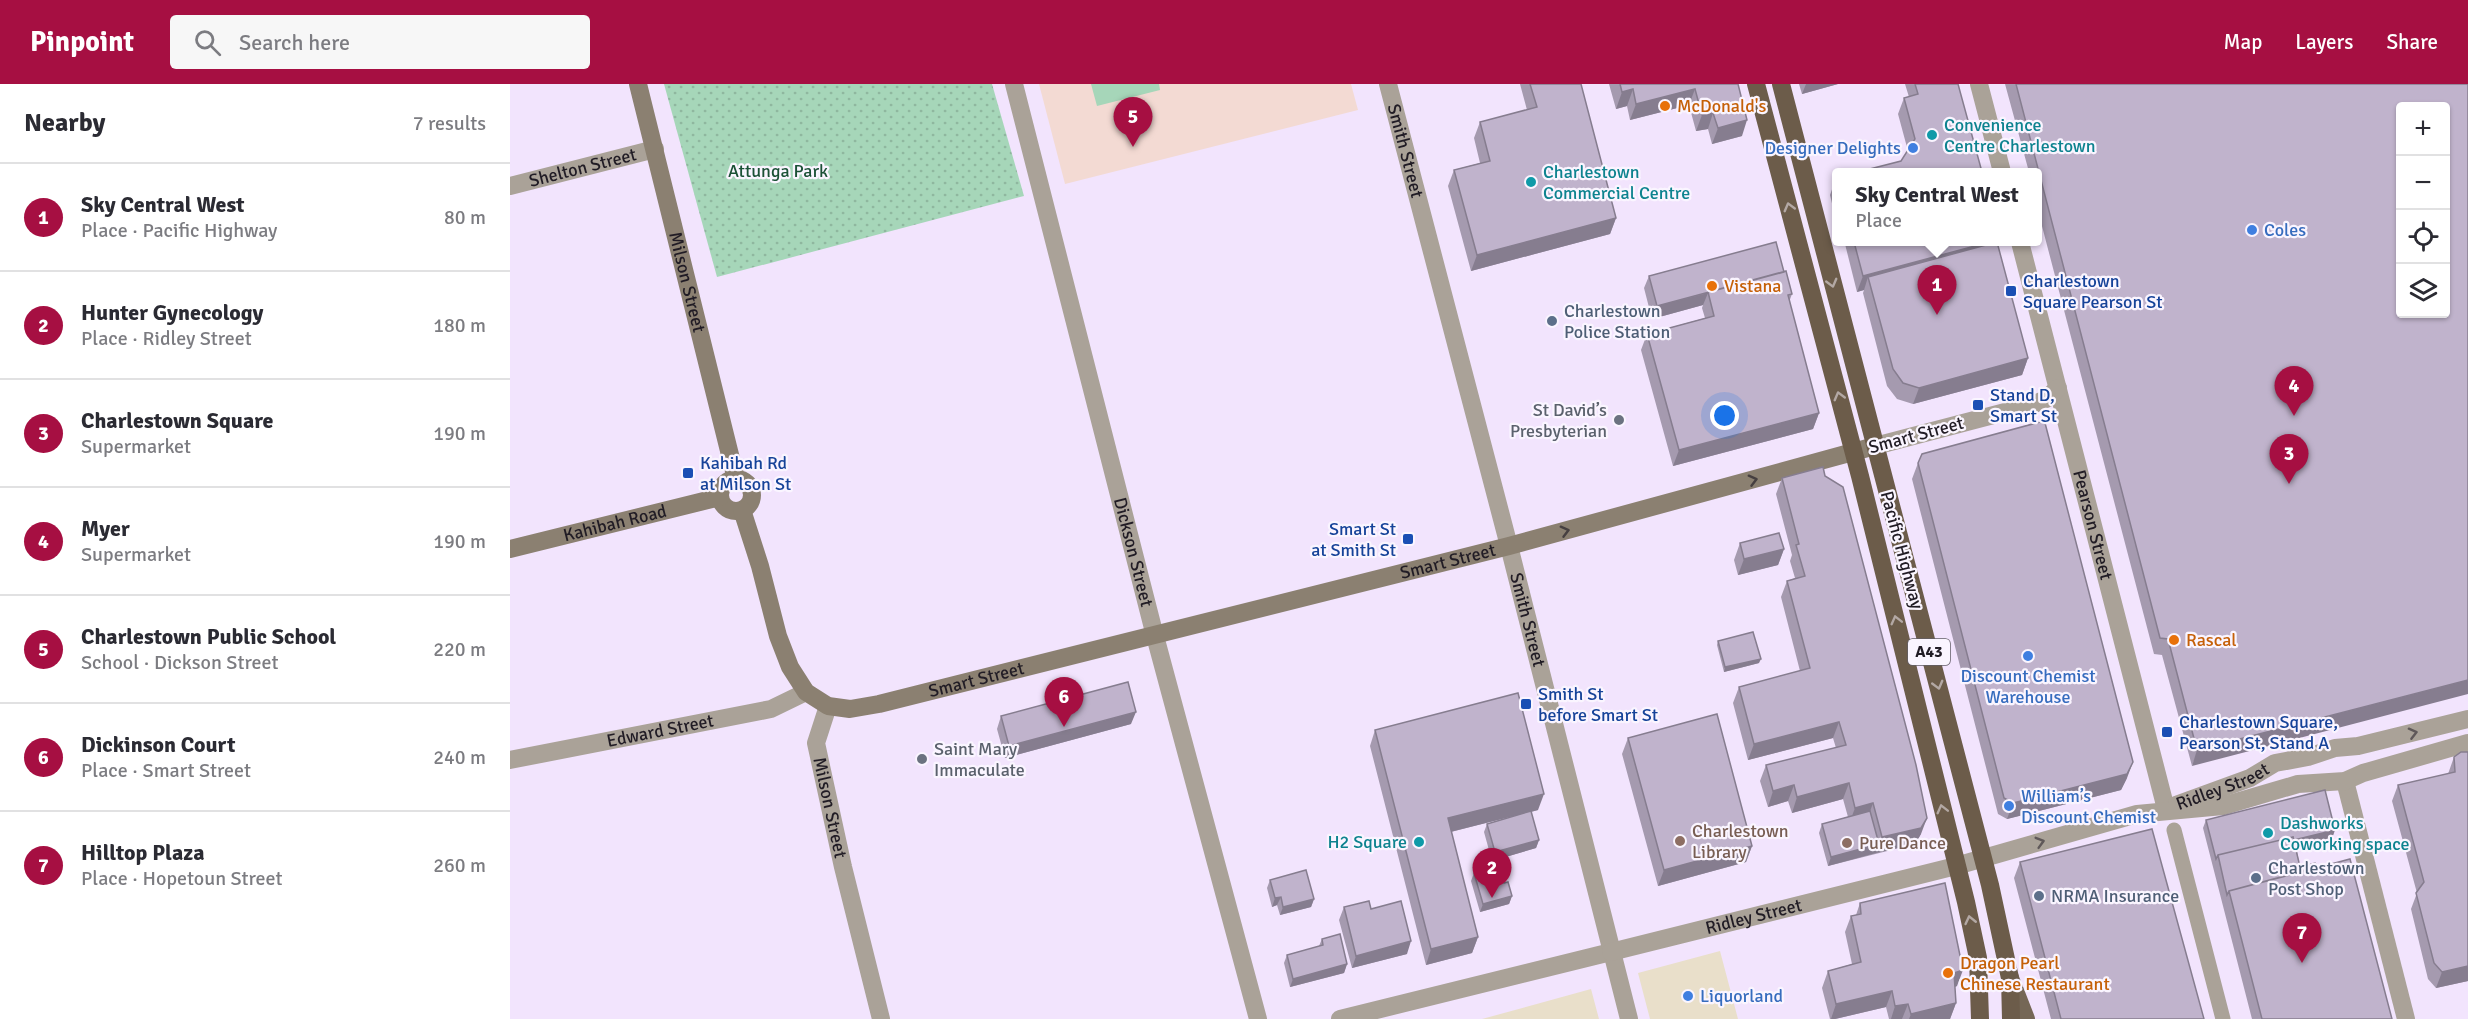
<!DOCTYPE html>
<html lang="en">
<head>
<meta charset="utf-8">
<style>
	body { margin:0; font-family:Signika,sans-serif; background:#f7f7f7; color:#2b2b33 }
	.controls { position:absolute; right:18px; top:18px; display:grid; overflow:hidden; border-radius:6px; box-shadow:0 2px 4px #0004 }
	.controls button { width:54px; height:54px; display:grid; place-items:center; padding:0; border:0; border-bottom:2px solid #e1e1e2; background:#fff; color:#2b2b33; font:30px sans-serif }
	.you { position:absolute; left:1215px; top:332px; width:21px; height:21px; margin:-15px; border:4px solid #fff; border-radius:50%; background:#1a73e8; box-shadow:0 0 0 9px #1a73e833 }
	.badge { display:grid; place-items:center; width:39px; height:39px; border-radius:50%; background:#a60f42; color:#fff; font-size:20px; font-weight:700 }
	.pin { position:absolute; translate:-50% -50px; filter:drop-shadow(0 2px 3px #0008) }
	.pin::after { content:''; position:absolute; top:32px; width:21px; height:18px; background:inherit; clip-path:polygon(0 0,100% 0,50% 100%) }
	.popup { position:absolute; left:1322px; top:84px; width:210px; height:78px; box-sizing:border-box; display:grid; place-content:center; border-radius:6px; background:#fff; filter:drop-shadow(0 2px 4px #0005); font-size:20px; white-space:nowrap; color:#7c7c81 }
	.popup b { font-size:22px; color:#2b2b33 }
	.popup::after { content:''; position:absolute; left:50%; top:100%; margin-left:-12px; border:12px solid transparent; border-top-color:#fff }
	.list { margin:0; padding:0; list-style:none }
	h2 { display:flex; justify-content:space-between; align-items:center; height:78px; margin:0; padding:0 24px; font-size:26px }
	h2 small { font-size:20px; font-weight:400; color:#7c7c81 }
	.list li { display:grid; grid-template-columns:39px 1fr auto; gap:18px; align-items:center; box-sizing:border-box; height:108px; padding:0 24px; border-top:2px solid #e1e1e2 }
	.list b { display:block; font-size:22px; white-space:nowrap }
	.list p { margin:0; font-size:20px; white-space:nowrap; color:#7c7c81 }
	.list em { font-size:20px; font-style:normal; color:#7c7c81 }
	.icon { flex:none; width:33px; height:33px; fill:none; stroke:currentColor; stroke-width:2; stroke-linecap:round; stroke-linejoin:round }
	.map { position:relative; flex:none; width:1958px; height:935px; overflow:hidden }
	header { display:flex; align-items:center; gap:36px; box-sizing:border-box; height:84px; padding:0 30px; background:#a60f42; color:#fff }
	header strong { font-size:28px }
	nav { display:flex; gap:33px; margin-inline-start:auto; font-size:21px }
	.search { width:420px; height:54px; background:#f7f7f7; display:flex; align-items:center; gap:15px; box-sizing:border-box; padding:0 21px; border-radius:6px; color:#7c7c81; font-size:22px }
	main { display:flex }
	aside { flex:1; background:#fff }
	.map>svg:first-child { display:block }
</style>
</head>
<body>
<header>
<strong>Pinpoint</strong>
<div class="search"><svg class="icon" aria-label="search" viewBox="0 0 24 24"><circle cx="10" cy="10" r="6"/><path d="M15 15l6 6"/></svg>Search here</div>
<nav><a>Map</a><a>Layers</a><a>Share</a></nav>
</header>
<main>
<aside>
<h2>Nearby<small>7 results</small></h2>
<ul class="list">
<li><span class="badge">1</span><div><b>Sky Central West</b><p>Place · Pacific Highway</p></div><em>80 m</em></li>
<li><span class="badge">2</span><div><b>Hunter Gynecology</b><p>Place · Ridley Street</p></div><em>180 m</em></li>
<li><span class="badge">3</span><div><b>Charlestown Square</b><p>Supermarket</p></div><em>190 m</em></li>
<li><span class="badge">4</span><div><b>Myer</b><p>Supermarket</p></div><em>190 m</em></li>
<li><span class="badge">5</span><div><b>Charlestown Public School</b><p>School · Dickson Street</p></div><em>220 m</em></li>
<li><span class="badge">6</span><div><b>Dickinson Court</b><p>Place · Smart Street</p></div><em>240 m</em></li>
<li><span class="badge">7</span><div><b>Hilltop Plaza</b><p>Place · Hopetoun Street</p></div><em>260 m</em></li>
</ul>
</aside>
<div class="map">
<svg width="1958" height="935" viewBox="0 0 1958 935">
	<defs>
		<pattern id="park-dots" width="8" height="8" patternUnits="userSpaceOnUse" patternTransform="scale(1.5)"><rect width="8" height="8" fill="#a6d6b9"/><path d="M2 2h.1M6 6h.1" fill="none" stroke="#8fb79f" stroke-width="1.8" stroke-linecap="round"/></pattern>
	</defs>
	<rect width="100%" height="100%" fill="#f2e4fd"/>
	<!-- commercial -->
	<path fill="#e9dfca" d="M1210,867L1228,935H1140L1128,889Z
		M1081,905L1089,935H972Z"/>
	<!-- education -->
	<path fill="#f3dad3" d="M529,0H841L848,26L555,100Z"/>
	<!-- grass -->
	<path fill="#a6d6b9" d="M581,0H649L650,6L587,22Z"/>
	<!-- park -->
	<path fill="url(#park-dots)" d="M154,0H482L514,112L207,193Z"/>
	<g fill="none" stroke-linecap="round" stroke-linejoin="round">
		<!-- pedestrian -->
		<path stroke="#aaa298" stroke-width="15" d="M1664,746L1713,935"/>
		<!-- minor -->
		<g stroke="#aaa298" stroke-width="18">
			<path id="s1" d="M504,0L645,552L748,935"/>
			<path id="s2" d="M878,0L999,462"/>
			<path id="s3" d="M0,102L145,65"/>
			<path id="s4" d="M318,622L306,659L333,783L371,935"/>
			<path id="s5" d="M0,676L261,625L296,608"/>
			<path d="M1835,697L1896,935"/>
			<path d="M830,935L1101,868"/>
		</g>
		<!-- tertiary -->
		<g stroke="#aaa298" stroke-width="18">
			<path d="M1469,0L1492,88"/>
			<path id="s6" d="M1510,158L1656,725"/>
			<path d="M1365,362L1522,321L1536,315L1548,304"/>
			<path id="s7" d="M999,462L1119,935"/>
			<path id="s8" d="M1666,721L1740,694L1765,679L1798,673L1825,664L1848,662L1958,635"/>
			<path id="s9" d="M1101,868L1446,782L1627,730L1713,722L1788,700L1835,697L1853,689L1958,659"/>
		</g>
		<!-- secondary -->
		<g stroke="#8b8071" stroke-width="18">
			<path id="s10" d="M128,0L226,395"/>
			<circle cx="226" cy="411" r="16"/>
			<path id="s11" d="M232,426L250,482L268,552L280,583L296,608L318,622L340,625L369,620L999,462L1365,362"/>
			<path id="s12" d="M0,465L210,413"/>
		</g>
		<!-- primary -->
		<path stroke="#756756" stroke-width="18" d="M1500,894L1516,935"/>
		<!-- trunk -->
		<path stroke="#6c5c4a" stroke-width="18" d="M1246,0L1350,392L1456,818L1468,874L1470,935
			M1271,0L1480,801L1500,894L1501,935"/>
	</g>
	<!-- wall -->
	<path fill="#a59aaf" d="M1010,0H1071L1106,134L1100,150L961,187L938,102L944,86L970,79L964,54L970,38L1017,26Z
		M1099,0H1228L1232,52L1202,60L1198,45L1186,47L1179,21L1120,36L1117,22L1106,25Z
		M1289,0H1328L1292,10Z
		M1395,0H1448L1391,77L1398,67L1388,30L1394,14L1399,13Z
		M1495,0H1958L1682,682L1652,571L1644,570L1527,123V88H1519Z
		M1326,94V136L1320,111Z
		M1336,158H1476L1475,161L1518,274L1512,291L1403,320L1387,315L1377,302L1353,209L1354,206L1347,208L1335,160Z
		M1274,188L1282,210L1279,218L1309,329L1303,345L1163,382L1131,266L1137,250L1195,234L1192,224L1193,221L1142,235L1134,204L1139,192Z
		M1408,379L1617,694L1611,706L1497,735L1488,730L1402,395Z
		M1272,394L1411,750L1405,760L1318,782L1309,749L1312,740L1338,733L1333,715L1282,729L1278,717L1258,723L1250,697L1256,681L1326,664L1323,654L1238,676L1223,619L1229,603L1290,587L1271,513L1277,497L1285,494L1280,477L1282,471L1266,410Z
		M1230,459L1274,465L1268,481L1228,491L1224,476Z
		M1208,557L1249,579L1214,588L1207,561Z
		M491,632L621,640L495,674L487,645Z
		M865,646L1028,726L1021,728L1029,756L1026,764L982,777L974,748L977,740L1014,729L941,748L968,853L962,869L916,881L860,662Z
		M1118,654L1242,762L1236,778L1148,802L1112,670Z
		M1944,673L1958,897L1926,904L1918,895L1901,825L1907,809L1882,717L1888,701L1938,690Z
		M1696,736L1825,746L1822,754L1786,763L1790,783L1882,935H1742L1693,744Z
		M1510,778L1694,935H1541L1504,794Z
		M964,789L994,799L1002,812L999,820L970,828L961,797Z
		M760,796L804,815L801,823L770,831L767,821L762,823L757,804Z
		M1350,819L1447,902L1445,903L1446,919L1440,935H1379L1376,923L1325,935H1320L1312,904L1318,887L1342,880L1335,848L1341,832L1346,831Z
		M834,823L861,825L897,870L842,884L829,836Z
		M812,855L837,880L834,889L780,903L774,879L777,871L809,862Z"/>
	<!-- shaded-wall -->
	<path fill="#867d8f" d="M1296,0H1328L1292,10Z
		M1123,5L1117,22L1106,25L1112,8Z
		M1185,5L1179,21L1120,36L1126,20Z
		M1203,29L1198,45L1186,47L1192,31Z
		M1237,36L1232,52L1202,60L1208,44Z
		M1106,134L1100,150L961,187L967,171Z
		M1476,159L1470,175L1358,193L1354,206L1347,208L1353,192Z
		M1198,209L1193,221L1142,235L1147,222Z
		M1518,274L1512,291L1403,320L1409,304Z
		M1309,329L1303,345L1163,382L1169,366Z
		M1274,465L1268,481L1228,491L1234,475Z
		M1251,575L1249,579L1214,588L1215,583Z
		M1958,596V610L1682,682L1687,666Z
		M626,628L621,640L495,674L499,662Z
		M1329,638L1323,654L1238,676L1244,660Z
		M1623,678L1617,694L1611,706L1497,735L1503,719Z
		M1339,699L1333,715L1282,729L1287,713Z
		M1284,701L1278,717L1258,723L1263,707Z
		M1034,710L1028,726L932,750L938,734Z
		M1363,719L1357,736L1339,740L1345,724Z
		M1417,734L1411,750L1405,760L1366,769L1372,753Z
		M1825,746L1822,754L1710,782L1709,775Z
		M1029,756L1026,764L982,777L985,768Z
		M1369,760L1366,769L1318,782L1321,773Z
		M1242,762L1236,778L1148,802L1154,786Z
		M1002,812L999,820L970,828L973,820Z
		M771,813L767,821L762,823L765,814Z
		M804,815L801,823L770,831L773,823Z
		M968,853L962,869L916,881L921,865Z
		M901,857L897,870L842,884L846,872Z
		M837,880L834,889L780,903L783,895Z
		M1958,882V897L1926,904L1932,888Z
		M1453,886L1447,902L1438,905L1444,889Z
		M1382,907L1376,923L1325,935H1321L1326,920Z
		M1446,919L1440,935H1399L1401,930Z
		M1398,920L1392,935H1381L1385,922Z"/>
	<!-- building -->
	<path fill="#c0b3cc" stroke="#867d8f" stroke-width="1.5" fill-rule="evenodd" d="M1020,0H1071L1106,134L967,171L944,86L980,77L970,38L1027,23Z
		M1110,0H1228L1237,36L1208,44L1203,29L1192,31L1185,5L1126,20L1123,5L1112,8Z
		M1405,0H1448L1472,88H1348L1391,77L1405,55L1394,14L1408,10Z
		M1506,0H1958V596L1687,666L1658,555L1650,554ZM1890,22H1935V230H1890Z
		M1266,158L1274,188L1147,222L1139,192Z
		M1344,158H1476V159L1353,192Z
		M1487,158L1518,274L1409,304L1393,299L1383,285L1358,193Z
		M1276,187L1282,210L1278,211L1309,329L1169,366L1137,250L1204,232L1198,208Z
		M1530,338L1535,339L1623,678L1617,690L1503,719L1494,714L1408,379L1412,370Z
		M1313,383L1315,392L1333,403L1406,681L1417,734L1411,744L1372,753L1363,719L1345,724L1339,699L1287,713L1284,701L1263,707L1256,681L1336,661L1329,638L1244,660L1229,603L1300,584L1277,497L1295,492L1286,461L1289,460L1272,394Z
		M1269,449L1274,465L1234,475L1230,459Z
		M1243,548L1251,575L1215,583L1208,557Z
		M618,598L626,628L499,662L491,632Z
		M1008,609L1034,710L938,734L968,853L921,865L865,646Z
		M1207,630L1242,762L1154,786L1118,654Z
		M1951,668H1958V882L1932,888L1924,879L1906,809L1914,798L1888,701L1945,688L1944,673Z
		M1815,706L1825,746L1784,756L1783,753L1708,771L1706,775L1696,736Z
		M1021,727L1029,756L985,768L977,740Z
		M1360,727L1369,760L1321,773L1312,740Z
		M1642,745L1694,935H1551L1510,778Z
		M1783,753L1790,783L1805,779L1808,783L1719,807L1717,811L1708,771Z
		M1840,775L1882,935H1752L1719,807Z
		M989,782L994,799L998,798L1002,812L973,820L964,789Z
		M796,786L804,815L773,823L771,813L765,814L760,796Z
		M1435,799L1453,886L1444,889L1446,919L1401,930L1398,920L1385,922L1382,907L1326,920L1318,887L1351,878L1341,832L1351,830L1350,819Z
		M859,817L861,825L891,817L901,857L846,872L834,823Z
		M830,850L837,880L783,895L777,871L813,861L812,855Z"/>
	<!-- one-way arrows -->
	<defs><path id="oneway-chevron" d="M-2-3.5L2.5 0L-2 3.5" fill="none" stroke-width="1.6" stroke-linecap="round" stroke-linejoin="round" transform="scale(1.5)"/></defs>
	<g stroke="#b3a8a4">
		<use href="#oneway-chevron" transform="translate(1279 123) rotate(-105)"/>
		<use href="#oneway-chevron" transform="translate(1322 199) rotate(75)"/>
		<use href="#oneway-chevron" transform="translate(1329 312) rotate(-105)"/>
		<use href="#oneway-chevron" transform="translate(1386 536) rotate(-104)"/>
		<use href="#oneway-chevron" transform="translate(1428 601) rotate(75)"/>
		<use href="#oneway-chevron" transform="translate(1432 725) rotate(-104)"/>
		<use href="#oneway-chevron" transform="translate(1460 836) rotate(-103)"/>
	</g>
	<g stroke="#463f40">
		<use href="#oneway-chevron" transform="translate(1243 396) rotate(-15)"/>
		<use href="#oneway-chevron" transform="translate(1055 447) rotate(-15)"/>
	</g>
	<g stroke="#5f5859">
		<use href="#oneway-chevron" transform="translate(1903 649) rotate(-14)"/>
		<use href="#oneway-chevron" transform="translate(1530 758) rotate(-16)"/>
	</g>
	<!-- markers -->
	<g fill="#e8710a" stroke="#faf5ff" stroke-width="2">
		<circle cx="1155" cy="22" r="6"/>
		<circle cx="1202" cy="202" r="6"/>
		<circle cx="1664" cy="556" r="6"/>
		<circle cx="1438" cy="889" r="6"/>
	</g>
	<g fill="#0f9aa8" stroke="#faf5ff" stroke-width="2">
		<circle cx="1422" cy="51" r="6"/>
		<circle cx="1021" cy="98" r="6"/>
		<circle cx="1758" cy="749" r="6"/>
		<circle cx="909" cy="758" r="6"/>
	</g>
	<g fill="#3f7fe0" stroke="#faf5ff" stroke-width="2">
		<circle cx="1403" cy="64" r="6"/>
		<circle cx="1742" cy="146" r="6"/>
		<circle cx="1518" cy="572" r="6"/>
		<circle cx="1499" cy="722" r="6"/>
		<circle cx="1178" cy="912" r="6"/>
	</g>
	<g fill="#1a4fb4" stroke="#faf5ff" stroke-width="2">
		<rect x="1495" y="201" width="12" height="12" rx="3"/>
		<rect x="1462" y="315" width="12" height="12" rx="3"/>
		<rect x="172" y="383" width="12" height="12" rx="3"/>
		<rect x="892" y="449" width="12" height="12" rx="3"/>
		<rect x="1010" y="614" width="12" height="12" rx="3"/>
		<rect x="1651" y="642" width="12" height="12" rx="3"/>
	</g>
	<g fill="#5c6f8a" stroke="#faf5ff" stroke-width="2">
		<circle cx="1042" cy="237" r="6"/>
		<circle cx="1746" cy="794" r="6"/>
		<circle cx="1529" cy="812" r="6"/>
	</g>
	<g fill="#6b7280" stroke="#faf5ff" stroke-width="2">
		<circle cx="1109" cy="336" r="6"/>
		<circle cx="412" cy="675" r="6"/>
	</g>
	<g fill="#8d6e63" stroke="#faf5ff" stroke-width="2">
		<circle cx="1170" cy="757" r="6"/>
		<circle cx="1337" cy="759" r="6"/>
	</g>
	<g text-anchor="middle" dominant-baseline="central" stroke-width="4.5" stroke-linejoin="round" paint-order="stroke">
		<!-- shield labels -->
		<rect fill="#faf5ff" stroke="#625d66" stroke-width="1.5" x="1398" y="555" width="42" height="26" rx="4.5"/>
		<g font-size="16" font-weight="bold" fill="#211c25">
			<text x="1419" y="568">A43</text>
		</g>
		<!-- food labels -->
		<g font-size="18" fill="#c56008" stroke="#faf5ff" text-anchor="start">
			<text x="1167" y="22">McDonald's</text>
			<text x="1214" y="202">Vistana</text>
			<text x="1676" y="556">Rascal</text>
			<text x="1450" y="879">Dragon Pearl<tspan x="1450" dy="21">Chinese Restaurant</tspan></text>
		</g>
		<!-- culture labels -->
		<g font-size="18" fill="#0d838f" stroke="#faf5ff" text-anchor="start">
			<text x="1434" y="41">Convenience<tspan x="1434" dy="21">Centre Charlestown</tspan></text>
			<text x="1033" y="88">Charlestown<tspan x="1033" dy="21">Commercial Centre</tspan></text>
			<text x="1770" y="739">Dashworks<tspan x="1770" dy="21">Coworking space</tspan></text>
			<text x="897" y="758" text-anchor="end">H2 Square</text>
		</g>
		<!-- shop labels -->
		<g font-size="18" fill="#366cbe" stroke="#faf5ff" text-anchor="start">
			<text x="1391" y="64" text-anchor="end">Designer Delights</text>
			<text x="1754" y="146">Coles</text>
			<text x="1518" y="592" text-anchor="middle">Discount Chemist<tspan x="1518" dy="21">Warehouse</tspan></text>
			<text x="1511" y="712">William’s<tspan x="1511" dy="21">Discount Chemist</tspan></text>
			<text x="1190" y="912">Liquorland</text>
		</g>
		<!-- street labels -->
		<g font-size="18" fill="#211c25" stroke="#faf5ff">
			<text stroke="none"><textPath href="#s2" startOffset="69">Smith Street</textPath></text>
			<text stroke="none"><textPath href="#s3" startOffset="75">Shelton Street</textPath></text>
			<text stroke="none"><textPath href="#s10" startOffset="204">Milson Street</textPath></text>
			<text transform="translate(1406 351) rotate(-15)">Smart Street</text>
			<text stroke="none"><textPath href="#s12" startOffset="108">Kahibah Road</textPath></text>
			<text stroke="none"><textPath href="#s6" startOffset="292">Pearson Street</textPath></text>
			<text transform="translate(1392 466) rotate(75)">Pacific Highway</text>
			<text stroke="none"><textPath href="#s1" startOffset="483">Dickson Street</textPath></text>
			<text stroke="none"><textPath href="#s11" startOffset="858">Smart Street</textPath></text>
			<text stroke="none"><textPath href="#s7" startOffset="76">Smith Street</textPath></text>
			<text stroke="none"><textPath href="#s11" startOffset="372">Smart Street</textPath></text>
			<text stroke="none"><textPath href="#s5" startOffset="153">Edward Street</textPath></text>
			<text stroke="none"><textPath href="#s8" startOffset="50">Ridley Street</textPath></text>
			<text stroke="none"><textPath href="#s4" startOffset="105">Milson Street</textPath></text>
			<text stroke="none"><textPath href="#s9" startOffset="147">Ridley Street</textPath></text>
		</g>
		<!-- park labels -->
		<g font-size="18" fill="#1b5136" stroke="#faf5ff">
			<text x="268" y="87">Attunga Park</text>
		</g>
		<!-- transit labels -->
		<g font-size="18" fill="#164399" stroke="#faf5ff" text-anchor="start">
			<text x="1513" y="197">Charlestown<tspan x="1513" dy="21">Square Pearson St</tspan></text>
			<text x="1480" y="311">Stand D,<tspan x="1480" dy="21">Smart St</tspan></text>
			<text x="190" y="379">Kahibah Rd<tspan x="190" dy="21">at Milson St</tspan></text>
			<text x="886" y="445" text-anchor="end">Smart St<tspan x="886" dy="21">at Smith St</tspan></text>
			<text x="1028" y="610">Smith St<tspan x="1028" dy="21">before Smart St</tspan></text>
			<text x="1669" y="638">Charlestown Square,<tspan x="1669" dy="21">Pearson St, Stand A</tspan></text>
		</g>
		<!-- service labels -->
		<g font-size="18" fill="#4e5e75" stroke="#faf5ff" text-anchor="start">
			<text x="1054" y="227">Charlestown<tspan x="1054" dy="21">Police Station</tspan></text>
			<text x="1758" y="784">Charlestown<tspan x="1758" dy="21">Post Shop</tspan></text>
			<text x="1541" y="812">NRMA Insurance</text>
		</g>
		<!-- worship labels -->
		<g font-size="18" fill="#5b616d" stroke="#faf5ff" text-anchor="end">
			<text x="1097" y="326">St David’s<tspan x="1097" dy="21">Presbyterian</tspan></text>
			<text x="424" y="665" text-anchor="start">Saint Mary<tspan x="424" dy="21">Immaculate</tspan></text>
		</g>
		<!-- education labels -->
		<g font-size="18" fill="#785e54" stroke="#faf5ff" text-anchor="start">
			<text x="1182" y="747">Charlestown<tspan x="1182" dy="21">Library</tspan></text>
			<text x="1349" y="759">Pure Dance</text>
		</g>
	</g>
</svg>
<div class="controls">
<button>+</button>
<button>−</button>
<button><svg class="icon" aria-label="locate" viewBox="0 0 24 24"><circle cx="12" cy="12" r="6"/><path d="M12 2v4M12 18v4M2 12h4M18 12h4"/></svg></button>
<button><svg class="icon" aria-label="layers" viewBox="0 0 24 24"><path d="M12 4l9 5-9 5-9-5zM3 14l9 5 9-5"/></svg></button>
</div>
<div class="you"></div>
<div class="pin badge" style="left:1427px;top:231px">1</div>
<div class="popup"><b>Sky Central West</b>Place</div>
<div class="pin badge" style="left:982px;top:814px">2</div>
<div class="pin badge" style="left:1779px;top:400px">3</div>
<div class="pin badge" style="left:1784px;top:332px">4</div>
<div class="pin badge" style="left:623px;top:63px">5</div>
<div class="pin badge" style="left:554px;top:643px">6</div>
<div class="pin badge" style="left:1792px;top:879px">7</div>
</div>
</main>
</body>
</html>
